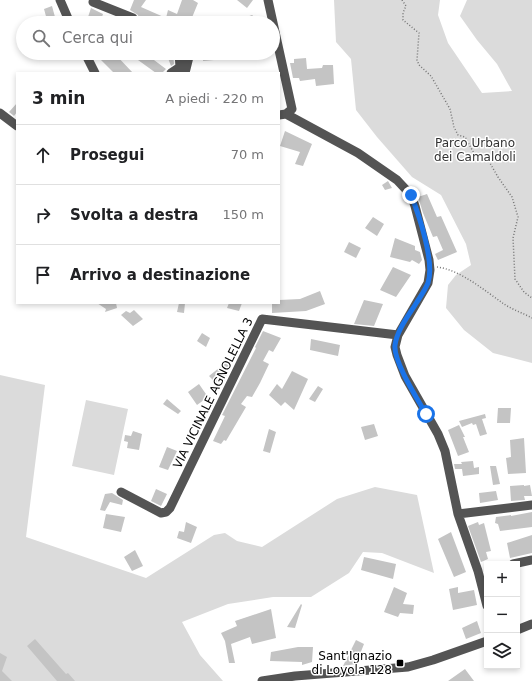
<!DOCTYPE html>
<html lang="it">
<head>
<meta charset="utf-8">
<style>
	body { margin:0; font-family:"DejaVu Sans",sans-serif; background:#f6f6f6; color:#202124 }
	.controls { position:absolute; right:12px; bottom:12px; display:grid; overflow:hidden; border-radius:0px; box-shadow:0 2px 6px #0003 }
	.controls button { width:36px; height:36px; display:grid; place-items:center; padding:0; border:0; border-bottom:1px solid #e0e0e0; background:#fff; color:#202124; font:20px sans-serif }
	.stop { position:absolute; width:12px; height:12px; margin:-9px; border:3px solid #1a73e8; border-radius:50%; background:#fff }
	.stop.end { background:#1a73e8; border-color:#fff; box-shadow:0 1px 4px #0008 }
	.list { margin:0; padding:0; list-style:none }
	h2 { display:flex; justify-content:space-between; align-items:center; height:52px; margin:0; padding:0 16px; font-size:17px }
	h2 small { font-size:13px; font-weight:400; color:#757577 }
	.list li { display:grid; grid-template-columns:26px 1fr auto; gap:12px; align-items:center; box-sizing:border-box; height:60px; padding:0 16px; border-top:1px solid #e0e0e0 }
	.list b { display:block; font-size:15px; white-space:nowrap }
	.list em { font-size:13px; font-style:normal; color:#757577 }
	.icon { flex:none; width:22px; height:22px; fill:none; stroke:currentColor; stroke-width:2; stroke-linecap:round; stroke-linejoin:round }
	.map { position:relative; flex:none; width:532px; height:681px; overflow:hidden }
	.search { position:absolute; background:#fff; box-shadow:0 2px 6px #0003; left:16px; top:16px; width:264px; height:44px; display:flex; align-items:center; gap:10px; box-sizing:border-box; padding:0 14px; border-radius:22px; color:#757577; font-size:15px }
	.panel { position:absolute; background:#fff; box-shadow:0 2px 6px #0003; left:16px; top:72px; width:264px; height:232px; border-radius:0px }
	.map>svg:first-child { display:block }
</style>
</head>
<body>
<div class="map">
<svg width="532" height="681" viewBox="0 0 532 681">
	<rect width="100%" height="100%" fill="#fff"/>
	<!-- green -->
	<path fill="#dbdbdb" d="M334,0H440L438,15L448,43L482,93L512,91L497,64L477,40L460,16L467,0H532V363L493,353L464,330L446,308L448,285L456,275L471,265L466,244L441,195L412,177L377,137L356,110L351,59L336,42Z
		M0,375L45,385L26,537L146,578L214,535L225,533L237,541L262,547L337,499L375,487L417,495L434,573L382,553L363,552L349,573L311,597H273L228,604L182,622L200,655L223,681H0Z
		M86,400L128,409L114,475L72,466Z"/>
	<!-- building -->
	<path fill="#c4c4c4" d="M134,0H146L141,7L166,18L168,10L177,14L182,0H193L198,3L191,20L177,17L176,22L178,23H136L139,20L138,15L130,10Z
		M237,0H253L247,8Z
		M52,6L55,17L47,20L44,9Z
		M91,8L103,14L100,23H86Z
		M252,15L262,23H246L244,18Z
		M116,18L129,23H113Z
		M94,53H114L133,73H114Z
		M132,53H148L154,60L166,69L162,73H156L138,60L139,58Z
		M166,53H173L174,64L171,66Z
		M204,53H214V60L203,61Z
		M306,58L307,69L322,68L323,65H333L334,84L316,86L315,79L300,81L299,78H293L290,63H294V59Z
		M17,103V112L14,116L9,112Z
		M285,131L312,144L303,166L295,164L300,152L280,146Z
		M388,181L392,188L385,190L382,185Z
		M427,194L437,217L441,216L457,252L438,260L435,254L443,250L437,236L433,237L423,213L418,197Z
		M373,217L384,224L377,236L365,228Z
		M395,238L415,246V250L420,252L422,260L419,264L412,260L410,262L390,257Z
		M349,242L361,248L356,258L344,252Z
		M393,267L411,275L396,297L380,290Z
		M320,291L325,304L306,311L272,313V303H279V300L300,299Z
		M364,300L383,304L374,326L354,324Z
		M97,303H116L117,308L105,312L106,309Z
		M179,303H185L184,313L177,312Z
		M229,303H242L239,311L227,308Z
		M134,310L143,319L133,326L121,315L126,311L130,313Z
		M263,331L281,338L273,352L269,350L263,361L269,364L260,383L252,397L247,396L241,404L246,407L226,441L224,440L221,444L213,441L225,416L222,415L256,348L255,347Z
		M202,333L210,338L206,347L197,341Z
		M311,339L340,345L338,356L310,350Z
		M234,356L223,384L214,381L209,376Z
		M292,371L308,379L294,410L285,402L281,406L269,395L277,384L282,389Z
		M199,384L208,397L197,405L188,392Z
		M318,386L323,389L315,402L309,399Z
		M167,399L181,411L178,414L163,404Z
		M498,408H511L510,423H497Z
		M485,414L486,418L482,419L487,434L480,436L476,424L473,425L472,423L462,427L459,421Z
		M374,424L378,436L365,440L361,427Z
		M459,425L465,437H463L469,452L458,456L448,430Z
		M269,429L276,432L270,453L263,451Z
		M133,431L142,434L139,450L127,448L128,442L124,441L125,435L131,436Z
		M524,438L526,473L508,474L506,458L511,457L510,440Z
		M167,447L177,451L168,470L159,467Z
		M473,461L474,468L479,467V474L463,476L462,469H455L454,464H462L461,462Z
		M490,466H496L500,484L493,485Z
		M524,485V486L530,485L532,496H524L525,500L511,501L510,486Z
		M156,489L167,494L161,506L151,501Z
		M496,491L498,500L480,503L479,493Z
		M112,493L123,500L122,505L110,502L105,511L100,510L105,494Z
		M532,512V527L500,531L498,524L495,523L496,517L511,515V516Z
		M106,514L125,517L121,532L103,528Z
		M186,522L197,527L191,543L177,538L179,531L184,532Z
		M478,522L479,525L484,523L491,551L486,552L488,559L481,562L468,526Z
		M451,532L466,572L454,577L438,539Z
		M532,535V553L510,558L507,543Z
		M135,550L143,566L132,571L124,557Z
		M364,557L396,564L393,579L361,570Z
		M394,587L407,593L403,604L414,605L413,614L400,613L398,617L384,612Z
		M458,587V593L474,590L477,605L453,610L449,589Z
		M301,604L302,605L295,628L287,627Z
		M271,609L276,638L252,644L250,637L231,644L235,663H229L225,641L221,633L237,626L235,621Z
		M477,621L481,633L466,639L462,628Z
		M35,639L66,674L68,673L75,681H57L27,646Z
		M356,640L364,644L356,664L343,666Z
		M298,647H313L312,662L302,665V662L270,661L271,652Z
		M0,653L7,657L2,671L12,681H0Z
		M465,669L474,681H448Z"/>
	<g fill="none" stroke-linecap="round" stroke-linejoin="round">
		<!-- path -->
		<path stroke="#767676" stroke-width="1.5" stroke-dasharray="1 2" stroke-linecap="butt" d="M402,0L406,6L403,13V20L419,33L417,60L419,65L431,76L450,109L454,127L458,135L465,137L475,155H482L487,158L498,177L512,197L518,217L513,238L515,279L524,292L532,298
			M437,267C461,270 485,291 504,304C513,310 523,313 532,318"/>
		<!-- minor -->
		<path stroke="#545454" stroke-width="9" d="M60,0L70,23
			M94,0L93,2L133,18
			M268,0L292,109L286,114L279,115
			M85,53L95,73
			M171,73L180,67L179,53
			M185,73L190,53
			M0,113L17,126
			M286,114L358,153L397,180L411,195L415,206L429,260L430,270L428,283L398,335L395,347L397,355L405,376L438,434L445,451L458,514L478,571L487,606
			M121,492L161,513L166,512L170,508L262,319L398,335
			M458,514L532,505
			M513,564L532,560
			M517,630L532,624
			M262,681L295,676L408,667L433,660L487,641"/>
	</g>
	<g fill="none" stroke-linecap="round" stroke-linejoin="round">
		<!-- route -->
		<path stroke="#1a73e8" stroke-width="5" d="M411,195C419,215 435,262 428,283C425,290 421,296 417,302C409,315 397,330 395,345C393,361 418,400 426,414"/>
	</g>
	<!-- markers -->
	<rect fill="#000" stroke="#fff" stroke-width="1.5" x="396" y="659" width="8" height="8" rx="2"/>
	<g text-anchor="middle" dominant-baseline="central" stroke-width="3" stroke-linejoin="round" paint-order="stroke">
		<!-- park labels -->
		<g font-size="12" fill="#323232" stroke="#fff">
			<text x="475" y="143">Parco Urbano<tspan x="475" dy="14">dei Camaldoli</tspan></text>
		</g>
		<!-- street labels -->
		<g font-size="12" fill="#000" stroke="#fff">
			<text transform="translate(213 393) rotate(-64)">VIA VICINALE AGNOLELLA 3</text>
		</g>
		<!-- poi labels -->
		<g font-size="12" fill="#000" stroke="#fff" text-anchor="end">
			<text x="392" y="656">Sant'Ignazio<tspan x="392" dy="14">di Loyola 128</tspan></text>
		</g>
	</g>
</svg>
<div class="controls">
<button>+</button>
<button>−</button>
<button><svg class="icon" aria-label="layers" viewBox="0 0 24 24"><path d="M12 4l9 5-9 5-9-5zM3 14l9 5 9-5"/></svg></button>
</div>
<div class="stop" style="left:426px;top:414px"></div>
<div class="stop end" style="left:411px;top:195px"></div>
<div class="search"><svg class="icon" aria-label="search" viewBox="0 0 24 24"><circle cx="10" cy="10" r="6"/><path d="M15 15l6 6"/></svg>Cerca qui</div>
<section class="panel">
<h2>3 min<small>A piedi · 220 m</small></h2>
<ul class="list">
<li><svg class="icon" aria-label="ahead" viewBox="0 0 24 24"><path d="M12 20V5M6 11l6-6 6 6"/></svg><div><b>Prosegui</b></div><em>70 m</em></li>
<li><svg class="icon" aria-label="right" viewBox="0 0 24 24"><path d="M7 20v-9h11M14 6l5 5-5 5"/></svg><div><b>Svolta a destra</b></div><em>150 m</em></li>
<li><svg class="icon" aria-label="arrive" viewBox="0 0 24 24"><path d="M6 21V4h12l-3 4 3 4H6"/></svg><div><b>Arrivo a destinazione</b></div></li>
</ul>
</section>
</div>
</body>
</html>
